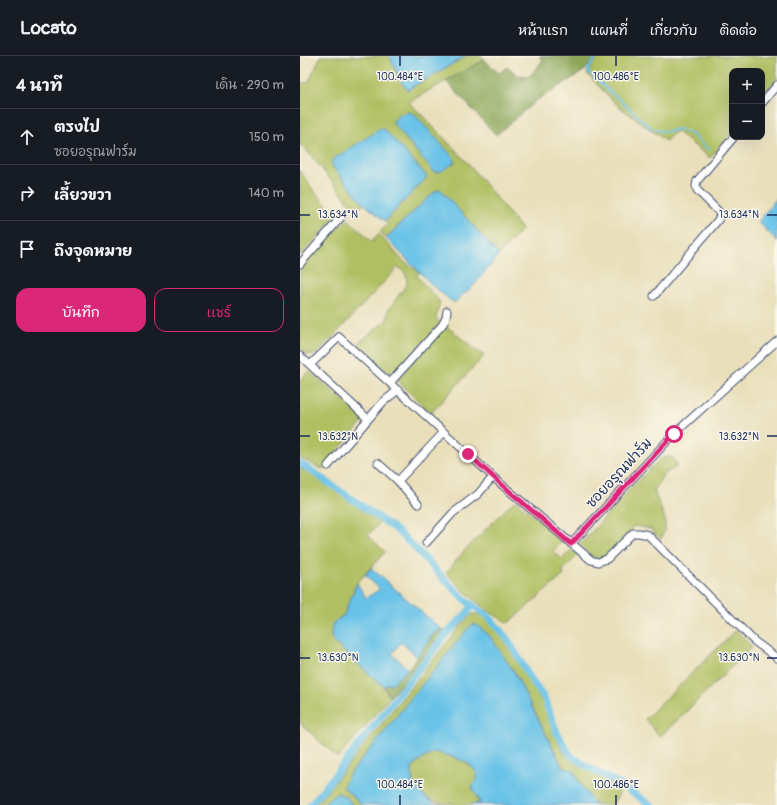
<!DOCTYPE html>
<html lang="th">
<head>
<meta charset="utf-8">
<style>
	body { margin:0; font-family:Pangolin,"Playpen Sans Thai",sans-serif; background:#242831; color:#f1f3f6 }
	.controls { position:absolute; right:12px; top:12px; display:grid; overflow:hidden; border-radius:8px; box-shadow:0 4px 16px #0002 }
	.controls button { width:36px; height:36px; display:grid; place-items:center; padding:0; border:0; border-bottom:1px solid #363941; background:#171b24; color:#f1f3f6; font:20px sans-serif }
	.stop { position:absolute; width:12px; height:12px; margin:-9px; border:3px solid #db2777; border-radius:50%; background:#fff }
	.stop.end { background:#db2777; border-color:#fff; box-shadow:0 1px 4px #0008 }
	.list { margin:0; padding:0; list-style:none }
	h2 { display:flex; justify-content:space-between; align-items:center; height:52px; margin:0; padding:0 16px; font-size:17px }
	h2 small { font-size:13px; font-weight:400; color:#9ea1a6 }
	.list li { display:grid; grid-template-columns:26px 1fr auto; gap:12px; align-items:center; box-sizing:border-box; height:56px; padding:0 16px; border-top:1px solid #363941 }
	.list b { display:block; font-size:15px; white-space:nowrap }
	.list p { margin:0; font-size:13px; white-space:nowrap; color:#9ea1a6 }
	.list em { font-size:13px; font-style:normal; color:#9ea1a6 }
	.actions { display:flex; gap:8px; padding:12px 16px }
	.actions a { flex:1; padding:9px 0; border:1px solid #db2777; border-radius:12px; text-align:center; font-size:14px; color:#db2777 }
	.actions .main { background:#db2777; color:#fff }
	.icon { flex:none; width:22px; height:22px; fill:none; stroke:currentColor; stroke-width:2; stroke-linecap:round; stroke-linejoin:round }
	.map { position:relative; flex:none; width:477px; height:749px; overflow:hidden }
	header { display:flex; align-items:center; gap:24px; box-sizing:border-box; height:56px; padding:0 20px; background:#171b24; border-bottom:1px solid #363941 }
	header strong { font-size:19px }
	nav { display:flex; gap:22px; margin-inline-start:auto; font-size:14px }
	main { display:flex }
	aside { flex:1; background:#171b24 }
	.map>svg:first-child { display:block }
</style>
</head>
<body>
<header>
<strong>Locato</strong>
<nav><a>หน้าแรก</a><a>แผนที่</a><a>เกี่ยวกับ</a><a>ติดต่อ</a></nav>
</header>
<main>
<aside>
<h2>4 นาที<small>เดิน · 290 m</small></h2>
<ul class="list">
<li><svg class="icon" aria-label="ahead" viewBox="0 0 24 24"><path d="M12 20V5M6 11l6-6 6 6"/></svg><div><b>ตรงไป</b><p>ซอยอรุณฟาร์ม</p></div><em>150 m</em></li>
<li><svg class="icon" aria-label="right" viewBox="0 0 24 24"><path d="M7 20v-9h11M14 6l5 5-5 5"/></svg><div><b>เลี้ยวขวา</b></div><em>140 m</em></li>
<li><svg class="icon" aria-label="arrive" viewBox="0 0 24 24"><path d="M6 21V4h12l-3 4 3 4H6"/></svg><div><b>ถึงจุดหมาย</b></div></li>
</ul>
<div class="actions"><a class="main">บันทึก</a><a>แชร์</a></div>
</aside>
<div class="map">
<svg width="477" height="749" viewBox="0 0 477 749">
	<rect width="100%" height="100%" fill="#fbf7ec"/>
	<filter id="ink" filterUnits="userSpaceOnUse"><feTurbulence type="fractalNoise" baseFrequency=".025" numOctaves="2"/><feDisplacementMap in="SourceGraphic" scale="8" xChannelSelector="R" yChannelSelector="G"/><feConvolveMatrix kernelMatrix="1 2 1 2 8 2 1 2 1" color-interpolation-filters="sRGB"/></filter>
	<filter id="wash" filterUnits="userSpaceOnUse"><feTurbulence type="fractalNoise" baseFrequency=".012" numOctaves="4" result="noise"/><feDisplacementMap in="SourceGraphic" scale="16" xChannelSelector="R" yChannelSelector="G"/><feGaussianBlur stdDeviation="0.9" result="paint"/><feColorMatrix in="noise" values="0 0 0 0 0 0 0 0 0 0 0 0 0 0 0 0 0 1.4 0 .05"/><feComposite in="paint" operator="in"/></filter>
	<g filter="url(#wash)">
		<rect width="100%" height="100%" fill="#e9dfba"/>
		<!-- green -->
		<path fill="#b0bf62" stroke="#667760" d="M21,0H89L101,25L107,34L166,0H182L184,4L146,25L109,46L166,105L222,173L199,199L140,133L132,138L86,182L80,176L88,168L85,165L127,121L123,116L84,74L32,110L64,148L56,155L2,89L0,90V27H8Z
			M299,0H477V23L462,41V15H432V76L410,102L376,75L366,85L317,49L287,18Z
			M0,115L14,135L36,160L0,200Z
			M48,163L72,186L79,178L103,205L119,216L117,220L140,246L136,262L140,267L92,321L57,288L87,264L88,254L107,228L106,218L98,211L17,298C10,299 5,299 0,293V212L31,178Z
			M146,270L184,300L131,357L97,324L137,278Z
			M9,315L65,363L22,413L0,402V324Z
			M372,401L378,410L363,419L354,435L365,463V473L361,483L350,473L334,470C324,482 313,495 298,503L291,500L280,489L330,433L361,402Z
			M0,412L11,417L80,467L68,479L85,496L57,527L44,559L32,568L35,587L83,630L90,641L38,702L0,667Z
			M215,444L263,485L253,495L262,503L271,494L278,499L263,514L264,519L208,567L185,553L162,533L146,517L165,494Z
			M172,558H179L187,563L201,578L246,652L258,685L264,697L280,709L320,733L319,738L312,749H295L279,726L274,715L262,710L214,616L189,579L43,731L62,749H53L46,741L27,744L24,749H16L165,564Z
			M436,574L452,591L360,681L345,663Z
			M135,696L157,702L169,708L177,717V741L180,749L176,747L171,749H153L152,747C140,749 130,745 121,737C118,734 114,731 113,727C111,722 112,717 112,711L122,703Z"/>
		<!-- forest -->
		<path fill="#8ca658" stroke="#546a5b" d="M239,0H297L284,15L237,44L196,79L146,25L184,4L199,17L207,11L218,19L230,20L243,4Z
			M141,573L144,574L143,580L121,607L90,641L83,630L93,627L108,613L132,579Z"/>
		<!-- water -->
		<path fill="#69c2e7" stroke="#4278a2" d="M89,0H166L107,34L101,25Z
			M108,56L114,58L154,102V107C147,111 142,117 134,116L92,66L101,58Z
			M80,73H84L123,116L127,121L85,165L64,148L32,110V104Z
			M140,133L199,199L173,230L154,247L134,231L86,182L132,138Z
			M477,142V185L458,166Z
			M71,512L141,573L132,579L117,601L101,586L92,598L108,613L93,627L83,630L35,587L31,581L32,568L44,559L57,527L66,542L80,533L65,519Z
			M175,568L189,579L214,616L262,710L274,715L279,726L295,749H171L176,747L180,748V746L172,731L177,724V717L169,708L157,702L135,696L122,703L112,711V722L113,729L125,741L135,748L141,749H62L43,731L49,719L169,571Z
			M38,737L46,741L53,749H24L27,744Z"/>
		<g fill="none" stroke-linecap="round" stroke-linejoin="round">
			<!-- stream -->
			<path stroke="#69c2e7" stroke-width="2" d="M297,0L287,15L352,73L365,76L378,73L391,78L409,94"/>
			<!-- canal -->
			<path stroke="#69c2e7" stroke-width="7" d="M0,407L95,473L114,491L142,521L165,544L189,561L209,585L232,625L244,642L258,679L271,700L288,711L316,726L351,749
				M10,749L23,734L146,578L167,557L173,549"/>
		</g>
	</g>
	<g filter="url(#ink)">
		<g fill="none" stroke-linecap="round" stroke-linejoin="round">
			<defs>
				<path id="street" d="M462,47L477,29
					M0,208L43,159
					M354,240L418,164L420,159L419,156L397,134L396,130L397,125L434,81
					M0,300L10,309L39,281L201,428L291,504L298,506L307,503L333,477H339L348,479L454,585L477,602
					M10,309L68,363
					M90,327L143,268L146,261L147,255
					M78,407L98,425L118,448
					M28,410L83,346L98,334
					M98,425L144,376
					M126,487L153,457L178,438L193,421
					M271,488L374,378L477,285"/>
			</defs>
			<!-- street casing -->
			<use href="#street" stroke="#3a496c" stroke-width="9"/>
			<!-- street -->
			<use href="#street" stroke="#fff" stroke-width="7"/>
		</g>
	</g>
	<g fill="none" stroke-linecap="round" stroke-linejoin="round" filter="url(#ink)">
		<!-- route -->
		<path stroke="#db2777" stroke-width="5" d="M168,398L201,428L271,488L374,378"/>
	</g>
	<!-- ticks -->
	<path fill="none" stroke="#1b2f5e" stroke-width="1.5" d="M100,0V10M316,0V10M0,159H10M467,159H477M0,380H10M467,380H477M0,602H10M467,602H477M100,739V749M316,739V749"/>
	<g text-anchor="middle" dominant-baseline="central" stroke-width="3" stroke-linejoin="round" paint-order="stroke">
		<!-- street labels -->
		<g font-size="14" fill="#1b2f5e" stroke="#fbf7ec">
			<text transform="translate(319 417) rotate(-47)">ซอยอรุณฟาร์ม</text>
		</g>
	</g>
	<g font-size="10" text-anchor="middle" fill="#1b2f5e" stroke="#fbf7ec" stroke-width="3" stroke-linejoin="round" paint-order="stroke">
		<text x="100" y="24">100.484°E</text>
		<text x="316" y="24">100.486°E</text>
		<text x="38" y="162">13.634°N</text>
		<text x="439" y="162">13.634°N</text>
		<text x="38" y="384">13.632°N</text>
		<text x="439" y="384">13.632°N</text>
		<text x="38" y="605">13.630°N</text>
		<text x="439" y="605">13.630°N</text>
		<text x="100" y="732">100.484°E</text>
		<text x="316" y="732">100.486°E</text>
	</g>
</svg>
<div class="controls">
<button>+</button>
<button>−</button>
</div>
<div class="stop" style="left:374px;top:378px"></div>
<div class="stop end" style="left:168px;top:398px"></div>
</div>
</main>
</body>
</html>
